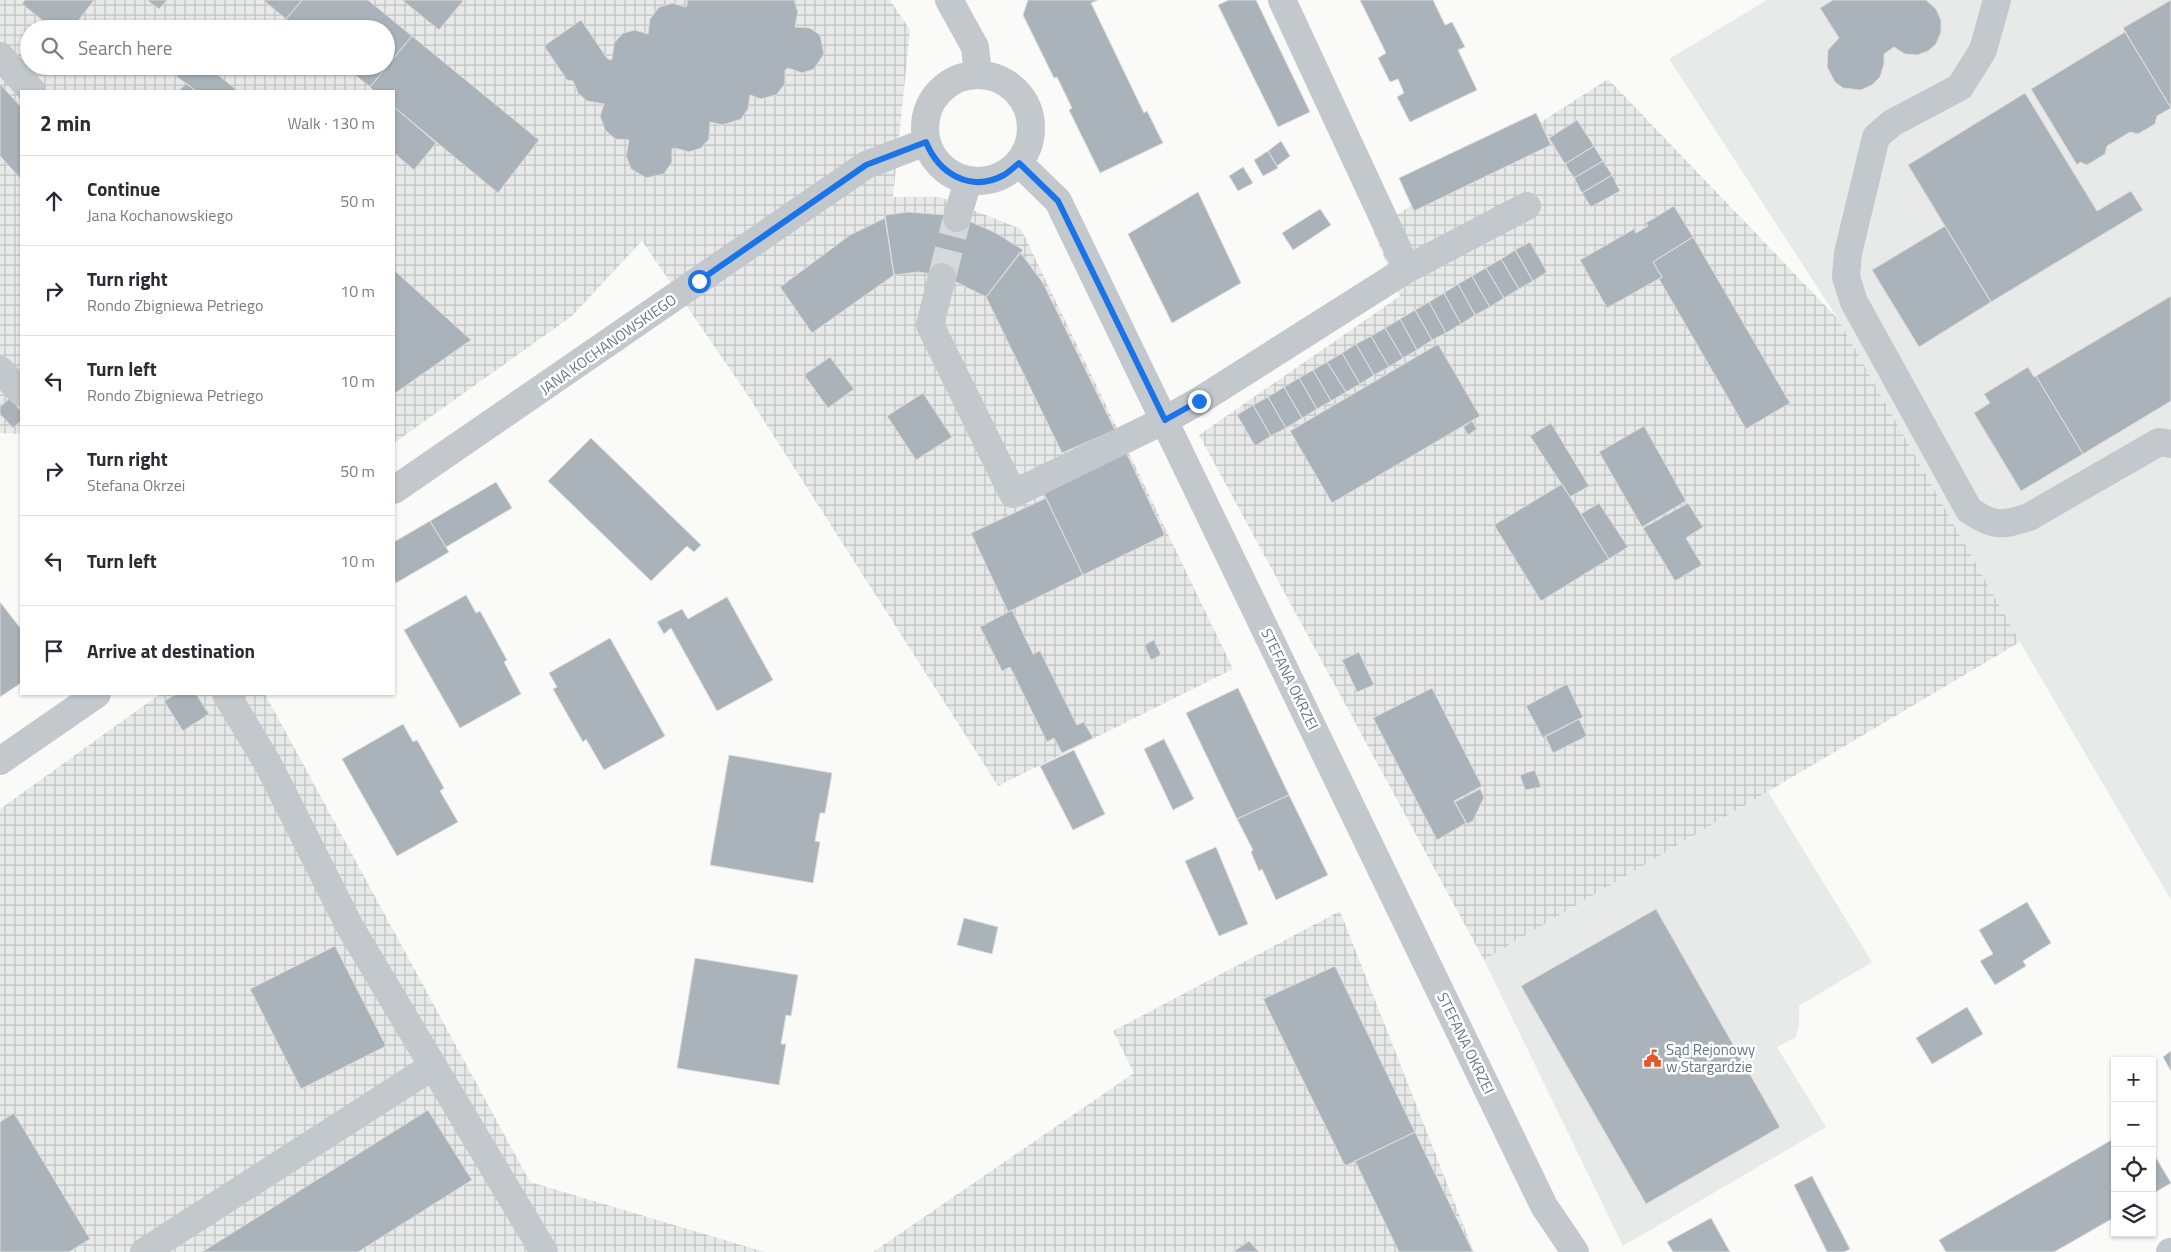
<!DOCTYPE html>
<html lang="en">
<head>
<meta charset="utf-8">
<style>
	body { margin:0; font-family:"Titillium Web",sans-serif; background:#f2f2f3; color:#2b2b33 }
	.controls { position:absolute; right:15px; bottom:15px; display:grid; overflow:hidden; border-radius:0px; box-shadow:0 1px 4px #0004 }
	.controls button { width:45px; height:45px; display:grid; place-items:center; padding:0; border:0; border-bottom:1px solid #e1e1e2; background:#fff; color:#2b2b33; font:25px sans-serif }
	.stop { position:absolute; width:15px; height:15px; margin:-11px; border:4px solid #1a73e8; border-radius:50%; background:#fff }
	.stop.end { background:#1a73e8; border-color:#fff; box-shadow:0 1px 5px #0008 }
	.list { margin:0; padding:0; list-style:none }
	h2 { display:flex; justify-content:space-between; align-items:center; height:65px; margin:0; padding:0 20px; font-size:21px }
	h2 small { font-size:16px; font-weight:400; color:#7c7c81 }
	.list li { display:grid; grid-template-columns:32px 1fr auto; gap:15px; align-items:center; box-sizing:border-box; height:90px; padding:0 20px; border-top:1px solid #e1e1e2 }
	.list b { display:block; font-size:19px; white-space:nowrap }
	.list p { margin:0; font-size:16px; white-space:nowrap; color:#7c7c81 }
	.list em { font-size:16px; font-style:normal; color:#7c7c81 }
	.icon { flex:none; width:28px; height:28px; fill:none; stroke:currentColor; stroke-width:2; stroke-linecap:round; stroke-linejoin:round }
	.map { position:relative; flex:none; width:2171px; height:1252px; overflow:hidden }
	.search { position:absolute; background:#fff; box-shadow:0 1px 4px #0004; left:20px; top:20px; width:375px; height:55px; display:flex; align-items:center; gap:12px; box-sizing:border-box; padding:0 18px; border-radius:28px; color:#7c7c81; font-size:19px }
	.panel { position:absolute; background:#fff; box-shadow:0 1px 4px #0004; left:20px; top:90px; width:375px; height:605px; border-radius:0px }
	.map>svg:first-child { display:block }
</style>
</head>
<body>
<div class="map">
<svg width="2171" height="1252" viewBox="0 0 2171 1252">
	<defs>
		<pattern id="industrial-grid" width="8" height="8" patternUnits="userSpaceOnUse" patternTransform="scale(1.25)"><rect width="8" height="8" fill="#e8e9e9"/><path d="M0 4h8M4 0v8" fill="none" stroke="#c0c1c2"/></pattern>
	</defs>
	<rect width="100%" height="100%" fill="#fafaf8"/>
	<!-- built -->
	<path fill="#e8e9e9" d="M1767,0H2171V900L2020,642L1838,319L1669,59Z
		M1768,792L1872,962L1799,1006V1022L1796,1037L1777,1047L1826,1127L1623,1246L1484,960Z"/>
	<!-- industrial -->
	<path fill="url(#industrial-grid)" fill-rule="evenodd" d="M0,0H890L910,30L893,197H940L1021,229L1233,669L998,786L745,391L642,241L572,316L394,443V91H21V434L0,433ZM29,29H386V66H29Z
		M1608,79L1838,319L2020,642L1484,960L1199,435L1400,296L1373,230Z
		M160,694H265L530,1182L765,1252H0V809Z
		M1340,911L1474,1252H873L1134,1073L1113,1031Z"/>
	<!-- building -->
	<path fill="#aab3b9" stroke="#dcdcda" d="M25,0H94L72,29H53L22,4Z
		M147,0H167L159,9Z
		M263,0H302L286,19Z
		M302,0H368L412,36L370,87L344,66H386V29H298L286,19Z
		M402,0H462L463,1L439,30Z
		M687,0H794L798,12L795,27L810,28L820,35L824,54L814,69L802,73L788,68L785,70V84L776,95L761,99L750,95L748,109L741,119L723,125L710,122L709,139L701,148L689,152L675,148L672,149V162L664,174L646,178L631,169L626,156L629,140L615,139L605,130L600,116L604,104L587,101L578,93L573,81L567,80L544,46L581,20L607,58L610,60L612,59L614,43L623,33L635,30L648,34L650,19L659,7L673,3L685,7L687,6Z
		M1028,0H1098L1091,3L1144,113L1147,111L1163,143L1100,173L1069,110L1072,108L1057,77L1054,78L1023,15Z
		M1229,0H1256L1310,112L1278,127L1218,5Z
		M1360,0H1433L1445,25L1452,22L1465,47L1458,50L1477,90L1410,122L1397,97L1404,93L1398,79L1390,82L1378,58L1386,53Z
		M1833,0H1926L1936,9L1941,20V32L1936,44L1928,51L1917,55L1905,54L1894,47L1884,54V64L1880,77L1872,85L1861,90L1843,88L1835,82L1827,67L1828,50L1839,38L1820,8Z
		M2171,0V108L2123,28Z
		M2125,32L2171,108L2157,116L2155,124L2138,134L2130,132L2107,146L2105,154L2087,165L2080,162L2077,165L2031,89Z
		M412,36L539,140L498,193L394,107V91H374L370,87Z
		M183,66H207L238,91H196L176,76Z
		M186,83L196,91H179Z
		M0,84L21,107V179L0,156Z
		M2025,93L2097,211L2131,191L2143,210L1991,302L1908,165Z
		M394,107L436,143L414,170L394,153Z
		M1536,113L1551,145L1414,211L1399,178Z
		M1577,120L1594,146L1565,164L1549,138Z
		M1281,141L1290,156L1277,166L1268,151Z
		M1594,146L1603,161L1574,178L1565,164Z
		M1268,151L1278,168L1263,176L1254,160Z
		M1603,161L1612,175L1582,193L1574,178Z
		M1243,167L1253,183L1238,191L1229,176Z
		M1612,175L1620,191L1591,207L1582,193Z
		M1198,192L1241,283L1172,323L1128,234Z
		M1674,206L1693,237L1653,262L1662,277L1607,308L1580,260L1634,229L1636,233L1648,226L1646,223Z
		M1320,209L1331,225L1293,250L1282,233Z
		M908,212L946,215L969,221L996,233L1023,250L986,297L952,280L932,274L918,272L894,275L885,215Z
		M885,218L894,275L812,333L780,287L850,235Z
		M1945,226L1991,302L1919,347L1872,270Z
		M1693,237L1790,403L1746,429L1659,279L1662,277L1653,262Z
		M1530,242L1547,272L1533,281L1515,250Z
		M1515,250L1533,281L1519,289L1501,259Z
		M1020,252L1043,283L1115,430L1062,453L986,297Z
		M1501,259L1519,289L1504,298L1486,268Z
		M1486,268L1504,298L1490,307L1472,276Z
		M394,270L471,340L394,394Z
		M1472,276L1490,307L1475,315L1458,284Z
		M1458,284L1475,315L1461,324L1444,293Z
		M1444,293L1461,324L1446,333L1429,302Z
		M2171,296V401L2083,454L2036,376Z
		M1429,302L1446,333L1432,340L1415,310Z
		M1415,310L1432,340L1417,350L1400,319Z
		M1400,319L1417,350L1403,358L1385,328Z
		M1385,328L1403,358L1389,367L1371,336Z
		M1371,336L1389,367L1374,375L1356,344Z
		M1356,344L1374,375L1360,384L1342,353Z
		M1438,344L1480,416L1332,503L1290,431Z
		M1342,353L1360,384L1346,392L1327,362Z
		M830,357L854,389L828,408L804,375Z
		M1327,362L1346,392L1331,401L1313,370Z
		M2028,367L2034,377L2036,376L2083,454L2021,491L1974,413L1990,403L1984,394Z
		M1313,370L1331,401L1317,409L1299,378Z
		M1299,378L1317,409L1302,418L1284,387Z
		M1284,387L1302,418L1286,428L1268,397Z
		M923,393L952,437L916,460L887,416Z
		M1268,397L1286,428L1271,436L1253,405Z
		M10,398L21,411V421L13,428L0,414V407Z
		M1253,405L1271,436L1255,446L1237,415Z
		M1472,421L1477,429L1468,435L1463,427Z
		M1551,423L1589,486L1570,497L1530,436Z
		M1644,426L1686,501L1642,527L1599,452Z
		M591,438L701,545L694,552L687,546L651,581L548,481Z
		M1126,452L1165,535L1083,575L1043,492Z
		M496,482L512,508L446,547L430,521Z
		M1562,484L1609,559L1541,601L1494,525Z
		M1046,498L1083,575L1008,612L971,533Z
		M1599,503L1628,547L1609,559L1581,514Z
		M1688,503L1703,527L1686,538L1702,565L1675,581L1643,528Z
		M430,521L449,552L396,583L394,578V542Z
		M466,595L476,613L480,611L507,660L504,662L521,694L460,728L404,630Z
		M727,597L773,680L717,711L671,628L664,634L657,622L682,609L688,619Z
		M0,602L21,629V683L0,697Z
		M1012,610L1033,654L1040,651L1077,725L1084,722L1093,738L1062,753L1054,738L1047,742L1010,667L1002,671L980,627Z
		M610,638L665,736L604,770L586,739L583,742L553,689L557,687L549,673Z
		M1154,640L1161,655L1151,660L1144,645Z
		M1359,652L1374,685L1357,692L1342,660Z
		M1567,684L1583,717L1543,738L1526,706Z
		M1238,688L1289,795L1237,819L1186,713Z
		M1432,688L1482,786L1454,801L1466,823L1437,840L1373,718Z
		M176,694H196L209,714L183,731L164,701Z
		M1579,719L1587,736L1553,753L1545,736Z
		M403,724L413,742L417,740L444,788L440,791L458,822L397,856L342,759Z
		M1164,739L1194,799L1173,810L1144,749Z
		M1074,750L1105,814L1073,830L1040,766Z
		M729,755L832,773L825,813H820L815,841L820,842L813,883L710,865Z
		M1535,770L1541,787L1525,790L1520,775Z
		M1480,789L1484,797L1473,821L1467,824L1455,802Z
		M1289,795L1328,875L1276,900L1262,869L1259,871L1251,852L1253,850L1237,819Z
		M1216,847L1248,924L1219,936L1185,861Z
		M2027,902L2051,943L2023,961L2026,966L1995,985L1980,961L1993,954L1979,930Z
		M1656,909L1780,1127L1646,1204L1521,986Z
		M964,918L998,927L992,954L957,945Z
		M335,946L386,1046L301,1089L250,989Z
		M695,958L798,975L791,1016L786,1015L781,1044H786L779,1085L677,1068Z
		M1335,966L1415,1132L1345,1166L1263,999Z
		M1967,1007L1983,1034L1932,1064L1916,1038Z
		M2171,1051V1071L2163,1057Z
		M428,1110L472,1180L358,1252H202Z
		M14,1113L90,1239L69,1252H0V1122Z
		M1415,1132L1473,1252H1399L1355,1161Z
		M2115,1138V1217L2054,1252H1946L1939,1240Z
		M2152,1151L2171,1183L2152,1194Z
		M1812,1176L1850,1249L1844,1252H1827L1794,1185Z
		M1711,1218L1730,1252H1673L1667,1242Z
		M1249,1241L1259,1252H1233Z"/>
	<g fill="none" stroke-linecap="round" stroke-linejoin="round">
		<!-- minor-tunnel -->
		<path stroke="#d5d9db" stroke-width="28" stroke-dasharray="28 14" stroke-linecap="butt" d="M942,277L957,218"/>
		<!-- minor -->
		<path stroke="#c3c8cc" stroke-width="28" d="M949,0L975,47L978,74
			M1282,0L1407,269
			M1997,0L1983,50L1960,87L1892,123L1876,137L1848,253L1846,277L1854,302L1969,510C1994,527 2001,526 2029,517L2159,442L2171,444
			M0,56L32,91
			M925 128a53 53 0 1 1 106 0a53 53 0 1 1-106 0Z
			M1019,163L1058,201L1544,1206L1575,1252
			M957,218L968,181
			M942,277L930,325L1013,494L1165,420L1199,401L1407,269L1527,206
			M0,370L21,392
			M394,490L866,165L926,142
			M226,694L268,764L350,927L544,1252
			M0,761L97,694
			M144,1252L433,1066
			M2170,1252H2171"/>
	</g>
	<g fill="none" stroke-linecap="round" stroke-linejoin="round">
		<!-- route -->
		<path stroke="#1a73e8" stroke-width="6" d="M699,281L866,165L926,142C939,174 971,193 1004,175C1009,172 1014,167 1019,163L1058,201L1165,420L1199,401"/>
	</g>
	<!-- icons -->
	<defs>
		<symbol id="civic-bare" viewBox="-9 -9 18 18"><path d="M-.6-6.5H3V-4.5H.6V-3L4-1V1h2V6H-6V1h2V-1L-.6-3ZM-1.2 2.5V6h2.4V2.5Z" fill="#e4572e" stroke="#fff" stroke-width="2.5" paint-order="stroke"/></symbol>
	</defs>
	<g fill-rule="evenodd">
		<use href="#civic-bare" x="1640" y="1046" width="25" height="25"/>
	</g>
	<g text-anchor="middle" dominant-baseline="central" stroke-width="5" stroke-linejoin="round" paint-order="stroke">
		<!-- street labels -->
		<g font-size="15" fill="#657683" stroke="#fff">
			<text transform="translate(608 344) rotate(-35)">JANA KOCHANOWSKIEGO</text>
			<text transform="translate(1290 679) rotate(64)">STEFANA OKRZEI</text>
			<text transform="translate(1466 1043) rotate(64)">STEFANA OKRZEI</text>
		</g>
		<!-- poi labels -->
		<g font-size="15" fill="#657683" stroke="#fff" text-anchor="start">
			<text x="1666" y="1049">Sąd Rejonowy<tspan x="1666" dy="17">w Stargardzie</tspan></text>
		</g>
	</g>
</svg>
<div class="controls">
<button>+</button>
<button>−</button>
<button><svg class="icon" aria-label="locate" viewBox="0 0 24 24"><circle cx="12" cy="12" r="6"/><path d="M12 2v4M12 18v4M2 12h4M18 12h4"/></svg></button>
<button><svg class="icon" aria-label="layers" viewBox="0 0 24 24"><path d="M12 4l9 5-9 5-9-5zM3 14l9 5 9-5"/></svg></button>
</div>
<div class="stop" style="left:699px;top:281px"></div>
<div class="stop end" style="left:1199px;top:401px"></div>
<div class="search"><svg class="icon" aria-label="search" viewBox="0 0 24 24"><circle cx="10" cy="10" r="6"/><path d="M15 15l6 6"/></svg>Search here</div>
<section class="panel">
<h2>2 min<small>Walk · 130 m</small></h2>
<ul class="list">
<li><svg class="icon" aria-label="ahead" viewBox="0 0 24 24"><path d="M12 20V5M6 11l6-6 6 6"/></svg><div><b>Continue</b><p>Jana Kochanowskiego</p></div><em>50 m</em></li>
<li><svg class="icon" aria-label="right" viewBox="0 0 24 24"><path d="M7 20v-9h11M14 6l5 5-5 5"/></svg><div><b>Turn right</b><p>Rondo Zbigniewa Petriego</p></div><em>10 m</em></li>
<li><svg class="icon" aria-label="left" viewBox="0 0 24 24"><path d="M17 20v-9H6M10 6l-5 5 5 5"/></svg><div><b>Turn left</b><p>Rondo Zbigniewa Petriego</p></div><em>10 m</em></li>
<li><svg class="icon" aria-label="right" viewBox="0 0 24 24"><path d="M7 20v-9h11M14 6l5 5-5 5"/></svg><div><b>Turn right</b><p>Stefana Okrzei</p></div><em>50 m</em></li>
<li><svg class="icon" aria-label="left" viewBox="0 0 24 24"><path d="M17 20v-9H6M10 6l-5 5 5 5"/></svg><div><b>Turn left</b></div><em>10 m</em></li>
<li><svg class="icon" aria-label="arrive" viewBox="0 0 24 24"><path d="M6 21V4h12l-3 4 3 4H6"/></svg><div><b>Arrive at destination</b></div></li>
</ul>
</section>
</div>
</body>
</html>
